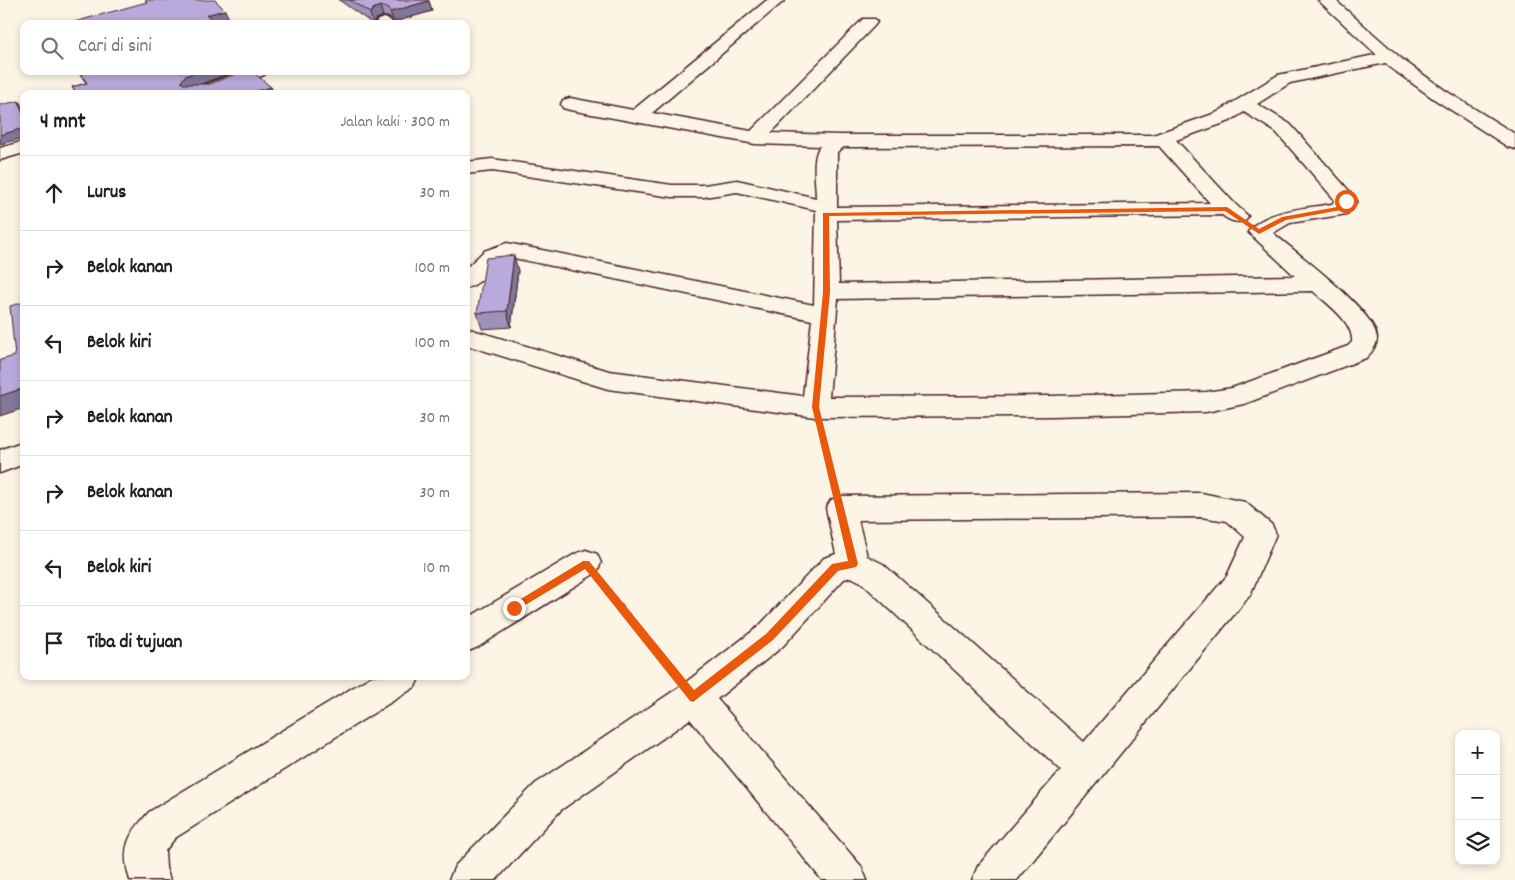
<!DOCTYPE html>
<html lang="id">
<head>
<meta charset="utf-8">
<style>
	body { margin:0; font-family:Dekko,sans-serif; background:#f6f6f6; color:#202124 }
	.controls { position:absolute; right:15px; bottom:15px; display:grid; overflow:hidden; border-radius:10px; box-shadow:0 2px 8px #0003 }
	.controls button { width:45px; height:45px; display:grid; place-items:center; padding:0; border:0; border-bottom:1px solid #e0e0e0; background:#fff; color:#202124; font:25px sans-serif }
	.stop { position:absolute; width:15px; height:15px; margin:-11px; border:4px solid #ea580c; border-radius:50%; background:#fff }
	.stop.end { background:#ea580c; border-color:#fff; box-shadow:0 1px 5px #0008 }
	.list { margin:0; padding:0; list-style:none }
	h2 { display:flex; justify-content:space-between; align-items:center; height:65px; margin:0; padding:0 20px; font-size:21px }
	h2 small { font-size:16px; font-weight:400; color:#757577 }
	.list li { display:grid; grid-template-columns:32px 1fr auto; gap:15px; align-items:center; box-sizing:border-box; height:75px; padding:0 20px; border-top:1px solid #e0e0e0 }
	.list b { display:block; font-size:19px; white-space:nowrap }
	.list em { font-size:16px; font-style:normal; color:#757577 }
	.icon { flex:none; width:28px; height:28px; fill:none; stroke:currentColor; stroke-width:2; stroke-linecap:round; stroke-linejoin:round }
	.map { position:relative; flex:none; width:1515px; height:880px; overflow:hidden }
	.search { position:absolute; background:#fff; box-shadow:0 2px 8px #0003; left:20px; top:20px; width:450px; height:55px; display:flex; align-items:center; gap:12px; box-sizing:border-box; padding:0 18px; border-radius:10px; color:#757577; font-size:19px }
	.panel { position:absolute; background:#fff; box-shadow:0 2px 8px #0003; left:20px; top:90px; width:450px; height:590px; border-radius:10px }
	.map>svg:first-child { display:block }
</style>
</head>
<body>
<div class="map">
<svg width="1515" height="880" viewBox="0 0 1515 880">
	<rect width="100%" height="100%" fill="#fcf5e5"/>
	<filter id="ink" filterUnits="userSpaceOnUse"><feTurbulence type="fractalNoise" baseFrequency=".02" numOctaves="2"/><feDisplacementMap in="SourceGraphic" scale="10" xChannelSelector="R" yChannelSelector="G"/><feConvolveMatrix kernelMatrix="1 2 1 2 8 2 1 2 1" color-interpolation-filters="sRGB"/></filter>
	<g filter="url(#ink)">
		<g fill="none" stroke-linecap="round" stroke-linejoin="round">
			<defs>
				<path id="street" d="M767,0H785L652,113L751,131L863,19H875L877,22L875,25L771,133L839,135H1153L1216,113L1278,75L1389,52L1395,53L1398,57L1395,61L1290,83L1257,104L1290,124L1351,193L1357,201L1347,214L1290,223L1273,233C1295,252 1376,311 1377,338C1377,346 1371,353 1366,358L1244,404L1206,412L1052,416L815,417L608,389L466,345V328L609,371L803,396L812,320L509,257C492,264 484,284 466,288V268L484,251L507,243L814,305L816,210L737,192L704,197H672L492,171L466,174V162L492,159L672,185H704L737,180L816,198C816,183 811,158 820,146L755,144L570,110L563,108L561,104L563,100L570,98L633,110ZM1244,112L1276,132L1335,200L1332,204C1308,208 1263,210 1248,232L1295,276L839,284L837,220L1222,215C1230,221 1235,223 1245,221L1248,216L1235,204L1176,140L1230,121ZM1159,146L1210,203L837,207V152L844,147ZM1313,291C1326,303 1354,322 1352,342L1348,346L1232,388L1206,392L1052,396L829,397L838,299Z
					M384,18L390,20L392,23L375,24L378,20Z
					M241,71H267L264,75L215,94H189L192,90Z
					M24,141V153L0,160V148Z
					M24,441V464L0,473V450Z
					M1201,493L1245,502L1272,525L1276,534L1250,595L1017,880H972L978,866L1061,770L861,582L851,577L844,579L782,647L717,699L861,866L867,880H822L690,719L561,810L496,880H449L455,866L535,784L681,686L758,627L824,558L836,554L826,508L831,500L841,496ZM1201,517L1227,521L1245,537L1227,576L1084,742L883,564L867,556L858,520Z
					M586,550L597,554L601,563L597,572L478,647L466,652V619L575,554Z
					M372,676H420L415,687L175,838L165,851L166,868L170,880H130C120,848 128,835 149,812Z"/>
				<path id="secondary" d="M1318,0H1335L1403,60L1446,91L1515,134V149L1508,147L1434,99L1391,68Z"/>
			</defs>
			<!-- street casing -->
			<use href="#street" stroke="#4a1f2b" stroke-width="3"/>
			<!-- secondary casing -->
			<use href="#secondary" stroke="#4a1f2b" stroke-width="3"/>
			<!-- path-far1 -->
			<path stroke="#4a1f2b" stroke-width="3" stroke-dasharray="4 4" stroke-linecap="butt" d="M823,436L833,478"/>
			<!-- path -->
			<path stroke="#4a1f2b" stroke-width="4" stroke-dasharray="5 5" stroke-linecap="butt" d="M607,589L672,670"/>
			<!-- street -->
			<use href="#street" fill="#fcf5e5" fill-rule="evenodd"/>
			<!-- secondary -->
			<use href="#secondary" fill="#fcf5e5" fill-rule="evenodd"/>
		</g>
		<!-- wall -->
		<path fill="#9e92bb" stroke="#4a1f2b" d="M339,0H428L429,1L432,11L394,22L391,18L383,16L376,19L373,24Z
			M78,71H235L202,84L271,87L274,94H76L72,87L86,83Z
			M518,271L511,327L482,329L477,313Z"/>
		<!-- shaded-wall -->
		<path fill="#817799" stroke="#4a1f2b" d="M429,1L432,11L394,22L390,12Z
			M380,6L383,16L376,19L373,24L370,13L373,9Z
			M225,10L230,21L220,24L206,15Z
			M199,71H235L191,88L187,94L181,82L185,76Z
			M271,87L274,94H246Z
			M19,101L24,109V118Z
			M24,128V138L0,144V135Z
			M514,255L518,271L511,327L507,311Z
			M24,388V408L0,416V396Z"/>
		<!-- building -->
		<path fill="#b8aada" stroke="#4a1f2b" d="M145,0H215L225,10L206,15L221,24H67L147,2Z
			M350,0H428L429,1L390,12L387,8L380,6L373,9L370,13Z
			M79,71H199L185,76L181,82L183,84H210L243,71H252L271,87L246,94H79L72,87L87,83Z
			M19,101L24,118V128L0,135V105Z
			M514,255L507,311L477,313L486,258Z
			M24,302V388L0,396V360L15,356L10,306Z"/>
	</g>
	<!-- route -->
	<path fill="#ea580c" d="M1344,199L1349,201L1341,210L1286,220L1259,234L1225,211L829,216L830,292L819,407L858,564L856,567L838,571L773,640L693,702L690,701L585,569L517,610H511V605L583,561H589L694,690L766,634L832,564L848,561L812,407L823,292V213L1227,207L1259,229L1282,217L1337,207Z"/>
</svg>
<div class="controls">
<button>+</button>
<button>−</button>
<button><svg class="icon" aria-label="layers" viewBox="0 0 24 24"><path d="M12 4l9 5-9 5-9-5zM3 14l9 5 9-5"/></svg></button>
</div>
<div class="stop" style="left:1346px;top:201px"></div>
<div class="stop end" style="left:514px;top:608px"></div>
<div class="search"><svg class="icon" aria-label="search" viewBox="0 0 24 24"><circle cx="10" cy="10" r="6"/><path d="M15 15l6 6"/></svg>Cari di sini</div>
<section class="panel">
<h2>4 mnt<small>Jalan kaki · 300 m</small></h2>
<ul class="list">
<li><svg class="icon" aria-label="ahead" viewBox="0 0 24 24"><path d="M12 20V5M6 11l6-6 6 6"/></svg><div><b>Lurus</b></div><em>30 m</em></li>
<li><svg class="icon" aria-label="right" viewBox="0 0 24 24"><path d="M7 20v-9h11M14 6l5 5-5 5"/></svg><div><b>Belok kanan</b></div><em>100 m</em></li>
<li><svg class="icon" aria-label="left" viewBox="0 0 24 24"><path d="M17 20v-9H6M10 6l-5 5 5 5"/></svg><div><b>Belok kiri</b></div><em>100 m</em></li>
<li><svg class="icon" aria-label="right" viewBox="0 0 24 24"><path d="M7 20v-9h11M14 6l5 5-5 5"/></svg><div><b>Belok kanan</b></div><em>30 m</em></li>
<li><svg class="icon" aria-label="right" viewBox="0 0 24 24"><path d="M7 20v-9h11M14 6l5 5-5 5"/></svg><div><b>Belok kanan</b></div><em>30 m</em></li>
<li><svg class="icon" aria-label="left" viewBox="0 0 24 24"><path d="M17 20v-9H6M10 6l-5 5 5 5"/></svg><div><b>Belok kiri</b></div><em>10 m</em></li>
<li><svg class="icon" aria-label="arrive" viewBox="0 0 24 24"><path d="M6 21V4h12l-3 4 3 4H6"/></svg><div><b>Tiba di tujuan</b></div></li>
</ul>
</section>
</div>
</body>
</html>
